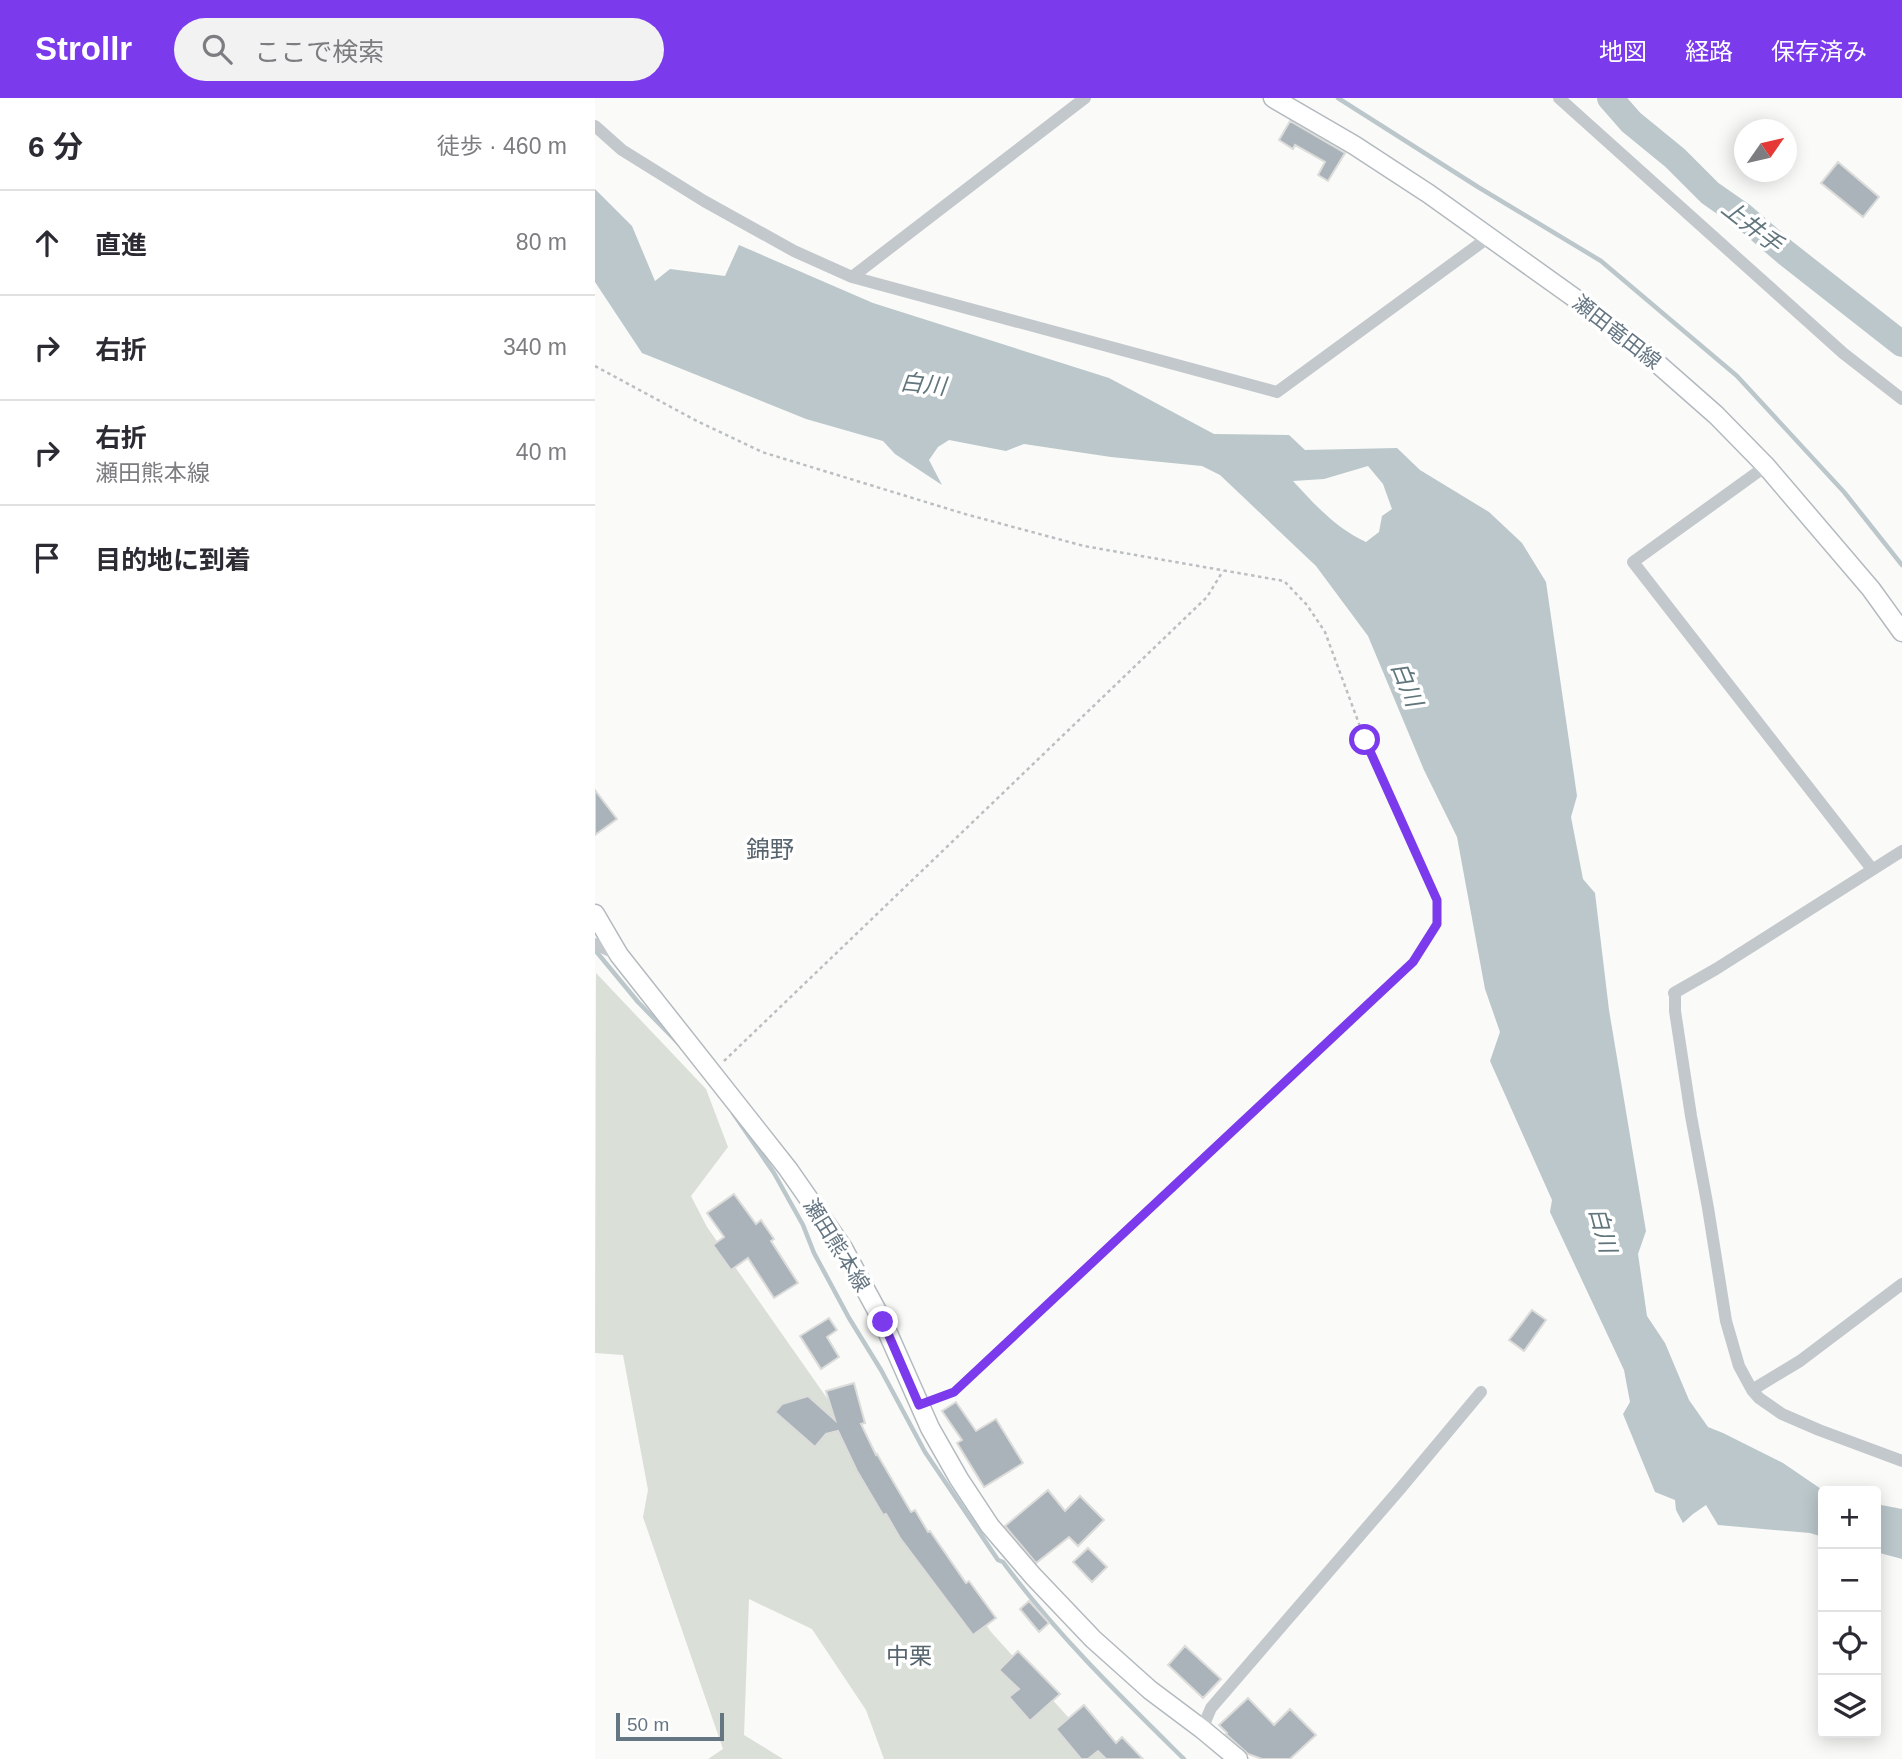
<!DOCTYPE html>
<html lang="ja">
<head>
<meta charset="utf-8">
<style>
	body { margin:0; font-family:Helvetica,"Noto Sans JP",sans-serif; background:#f2f2f3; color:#2b2b33 }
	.controls { position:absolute; right:21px; bottom:21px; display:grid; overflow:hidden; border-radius:7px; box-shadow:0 4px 18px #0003 }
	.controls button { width:63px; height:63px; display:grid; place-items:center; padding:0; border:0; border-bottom:2px solid #e1e1e2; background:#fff; color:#2b2b33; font:35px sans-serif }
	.compass { position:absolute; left:1139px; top:21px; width:63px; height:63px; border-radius:50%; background:#fff; box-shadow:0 4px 18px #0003; rotate:56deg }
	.scale { position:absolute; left:21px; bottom:18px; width:108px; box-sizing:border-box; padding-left:7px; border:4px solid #657683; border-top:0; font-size:19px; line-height:24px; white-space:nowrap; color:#657683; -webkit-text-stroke:5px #fff; paint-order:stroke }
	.stop { position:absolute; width:21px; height:21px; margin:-16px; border:5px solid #7c3aed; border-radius:50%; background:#fff }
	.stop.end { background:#7c3aed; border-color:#fff; box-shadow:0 2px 7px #0008 }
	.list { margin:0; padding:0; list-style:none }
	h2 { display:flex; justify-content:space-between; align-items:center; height:91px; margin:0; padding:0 28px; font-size:30px }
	h2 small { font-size:23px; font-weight:400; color:#7c7c81 }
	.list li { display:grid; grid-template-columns:46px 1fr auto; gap:21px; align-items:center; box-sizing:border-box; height:105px; padding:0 28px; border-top:2px solid #e1e1e2 }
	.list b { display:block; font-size:26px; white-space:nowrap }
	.list p { margin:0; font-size:23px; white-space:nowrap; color:#7c7c81 }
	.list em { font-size:23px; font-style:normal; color:#7c7c81 }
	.icon { flex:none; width:38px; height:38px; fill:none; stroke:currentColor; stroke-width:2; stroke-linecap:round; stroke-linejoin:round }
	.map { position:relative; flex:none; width:1307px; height:1661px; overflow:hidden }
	header { display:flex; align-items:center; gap:42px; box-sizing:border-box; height:98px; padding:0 35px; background:#7c3aed; color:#fff }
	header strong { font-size:33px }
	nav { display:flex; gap:38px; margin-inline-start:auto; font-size:24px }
	.search { width:490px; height:63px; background:#f2f2f3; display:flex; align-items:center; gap:18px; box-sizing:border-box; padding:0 24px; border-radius:38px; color:#7c7c81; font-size:26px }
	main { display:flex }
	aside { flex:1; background:#fff }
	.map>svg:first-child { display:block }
</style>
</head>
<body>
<header>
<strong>Strollr</strong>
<div class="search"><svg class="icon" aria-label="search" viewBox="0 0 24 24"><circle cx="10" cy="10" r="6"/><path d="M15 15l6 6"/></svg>ここで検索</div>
<nav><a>地図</a><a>経路</a><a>保存済み</a></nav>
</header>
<main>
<aside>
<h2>6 分<small>徒歩 · 460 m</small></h2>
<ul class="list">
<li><svg class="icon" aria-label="ahead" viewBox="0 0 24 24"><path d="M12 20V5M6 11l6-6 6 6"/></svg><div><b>直進</b></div><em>80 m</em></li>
<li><svg class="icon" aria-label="right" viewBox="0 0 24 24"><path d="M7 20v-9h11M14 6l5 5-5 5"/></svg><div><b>右折</b></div><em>340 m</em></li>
<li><svg class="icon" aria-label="right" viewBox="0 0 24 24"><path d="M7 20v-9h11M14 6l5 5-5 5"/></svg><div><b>右折</b><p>瀬田熊本線</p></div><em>40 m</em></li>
<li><svg class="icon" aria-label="arrive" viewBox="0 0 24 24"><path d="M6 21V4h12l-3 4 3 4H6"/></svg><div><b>目的地に到着</b></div></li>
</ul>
</aside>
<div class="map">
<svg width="1307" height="1661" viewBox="0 0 1307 1661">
	<rect width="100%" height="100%" fill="#fafaf8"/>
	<!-- green -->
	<path fill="#dadfd7" d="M1,875L111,991L133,1049L96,1098L112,1129L396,1534L511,1661H289L271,1612L217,1531L154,1501L149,1637L188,1661H113L128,1651L48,1419L53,1392L28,1257L0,1255Z"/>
	<!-- water -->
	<path fill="#bbc7cb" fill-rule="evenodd" d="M0,91L37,128L60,183L75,171L130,178L144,147L278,205L514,280L619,336L694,337L710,352L802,350L825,372L894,414L927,445L951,484L982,698L976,719L988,781L1000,795L1014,912L1051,1133L1043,1156L1052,1218L1070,1245L1094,1302L1113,1329L1128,1335L1188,1365L1229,1393L1228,1439L1215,1435L1123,1427L1111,1407L1098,1416L1088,1425L1081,1412L1080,1402L1060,1394L1028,1316L1035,1304L1029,1272L955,1114L957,1102L895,963L905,934L890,891L862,739L829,672L773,538L721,468L625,377L607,368L516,359L429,346L411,353L354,342L343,349L334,362L347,387L300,356L288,343L211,321L47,255L0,184ZM773,368L788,386L797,411L787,418L784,434L771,444C742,431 719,406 698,383L729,381Z
		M1281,1406L1307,1411V1461L1281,1454Z"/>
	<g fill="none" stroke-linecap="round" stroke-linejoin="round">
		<!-- stream -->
		<path stroke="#bbc7cb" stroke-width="4.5" d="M743,0L883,89L1006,163L1142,278L1249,394L1307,467
			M0,852L43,904L86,948
			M138,1015L179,1075L208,1127L219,1155L254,1220L286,1272L330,1354L403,1462L408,1464C461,1536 526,1599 589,1661"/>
		<!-- river -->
		<path stroke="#bbc7cb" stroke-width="26" d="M1015,0L1036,24L1080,60L1115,95L1148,118L1191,155L1307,246"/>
	</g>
	<!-- building -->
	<path fill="#aab3b9" stroke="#dcdcda" stroke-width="2" d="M695,23L750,55L733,83L723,77L730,64L700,47L698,51L684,42Z
		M1243,64L1284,99L1268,119L1226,85Z
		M0,692L22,721L0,737Z
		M139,1096L161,1126L166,1122L179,1141L176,1143L203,1185L179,1200L153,1160L136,1172L118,1147L129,1139L112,1115Z
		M937,1212L951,1222L929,1253L914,1242Z
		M234,1220L242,1232L232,1239L244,1259L226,1271L205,1238Z
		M259,1285L270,1325L266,1326L281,1357L282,1356L316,1414L320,1412L333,1434L335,1433L371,1485L374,1483L401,1520L378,1537L305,1440L291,1416L288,1417L262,1373L243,1333L231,1336L220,1349L180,1314L187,1306L213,1298L240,1322L231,1293Z
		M361,1304L381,1333L401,1321L428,1365L389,1389L362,1345L367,1342L347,1313Z
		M453,1392L470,1413L485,1398L509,1422L483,1448L474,1439L441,1465L410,1428Z
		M493,1450L512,1469L497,1484L478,1464Z
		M434,1503L454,1525L444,1534L425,1511Z
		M590,1548L626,1581L608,1600L573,1567Z
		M423,1553L465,1596L435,1623L414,1599L424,1591L404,1572Z
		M653,1600L679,1627L695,1611L721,1637L695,1661H667L653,1656L631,1636L632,1635L624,1627Z
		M489,1607L521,1645L527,1639L548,1661H511L503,1653L493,1661H486L461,1631Z"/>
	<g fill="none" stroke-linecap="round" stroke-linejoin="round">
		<defs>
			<path id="secondary" d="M678,0L759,47L834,96L981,201L1046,251L1121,317L1171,368L1276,491L1307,534
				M0,816L24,857L193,1071L248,1150L288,1224L335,1330L364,1381L395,1428L438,1478L498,1541L555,1592L607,1631L643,1661"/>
		</defs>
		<!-- secondary casing -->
		<use href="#secondary" stroke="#b3babf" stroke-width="21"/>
		<!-- path -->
		<path stroke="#bbbfc2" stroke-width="2.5" stroke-dasharray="3.5 3.5" stroke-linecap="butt" d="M0,268L100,322L167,354L370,416L489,448L689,483L712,507L730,534L770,642L842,802V826L818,864L359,1294L340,1301
			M129,963L612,499L628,473"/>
		<!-- minor -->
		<path stroke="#c3c8cc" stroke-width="12" d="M964,0L1248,255L1307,301
			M0,28L27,52L109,103L199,153L257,179L682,294L894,139
			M257,179L490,0
			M1171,368L1038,464L1277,771
			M1307,753L1121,871L1079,895L1080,897V913L1096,1018L1113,1110L1131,1223L1144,1268L1157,1292L1164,1300L1187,1316L1224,1332L1307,1363
			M0,846L24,857
			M1157,1292L1205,1263L1307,1186
			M607,1631L616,1610L805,1391L886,1294"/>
		<!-- secondary -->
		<use href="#secondary" stroke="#fff" stroke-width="18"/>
	</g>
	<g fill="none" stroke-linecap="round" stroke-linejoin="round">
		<!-- route -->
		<path stroke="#7c3aed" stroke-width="9" d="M288,1224L324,1307L359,1294L818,864L842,826V802L770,642"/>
	</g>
	<g text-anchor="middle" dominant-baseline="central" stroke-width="7" stroke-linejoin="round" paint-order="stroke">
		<!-- street labels -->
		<g font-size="21" fill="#657683" stroke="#fff">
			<text transform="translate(1022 234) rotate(38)">瀬田竜田線</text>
			<text transform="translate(242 1147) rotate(58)">瀬田熊本線</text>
		</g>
		<!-- water labels -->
		<g font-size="23" font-style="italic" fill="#60757c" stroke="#fff">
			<text transform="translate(1157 128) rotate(38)">上井手</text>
			<text transform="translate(328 286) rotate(6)">白川</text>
			<text transform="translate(812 586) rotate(68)">白川</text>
			<text transform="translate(1008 1132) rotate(75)">白川</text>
		</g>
		<!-- neighbourhood labels -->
		<g font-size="23" fill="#57646e" stroke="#fff">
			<text x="314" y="1558">中栗</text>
		</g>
		<!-- quarter labels -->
		<g font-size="24" fill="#57646e" stroke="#fff">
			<text x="175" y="751">錦野</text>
		</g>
	</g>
</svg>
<div class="controls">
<button>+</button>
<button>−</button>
<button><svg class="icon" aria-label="locate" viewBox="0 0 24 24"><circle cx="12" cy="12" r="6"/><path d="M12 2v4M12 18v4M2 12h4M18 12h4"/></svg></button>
<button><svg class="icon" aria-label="layers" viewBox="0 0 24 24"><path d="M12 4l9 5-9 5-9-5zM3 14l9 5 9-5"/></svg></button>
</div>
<svg class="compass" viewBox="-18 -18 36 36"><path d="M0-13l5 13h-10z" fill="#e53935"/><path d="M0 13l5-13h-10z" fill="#7c7c81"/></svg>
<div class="scale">50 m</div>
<div class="stop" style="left:770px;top:642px"></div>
<div class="stop end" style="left:288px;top:1224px"></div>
</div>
</main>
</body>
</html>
